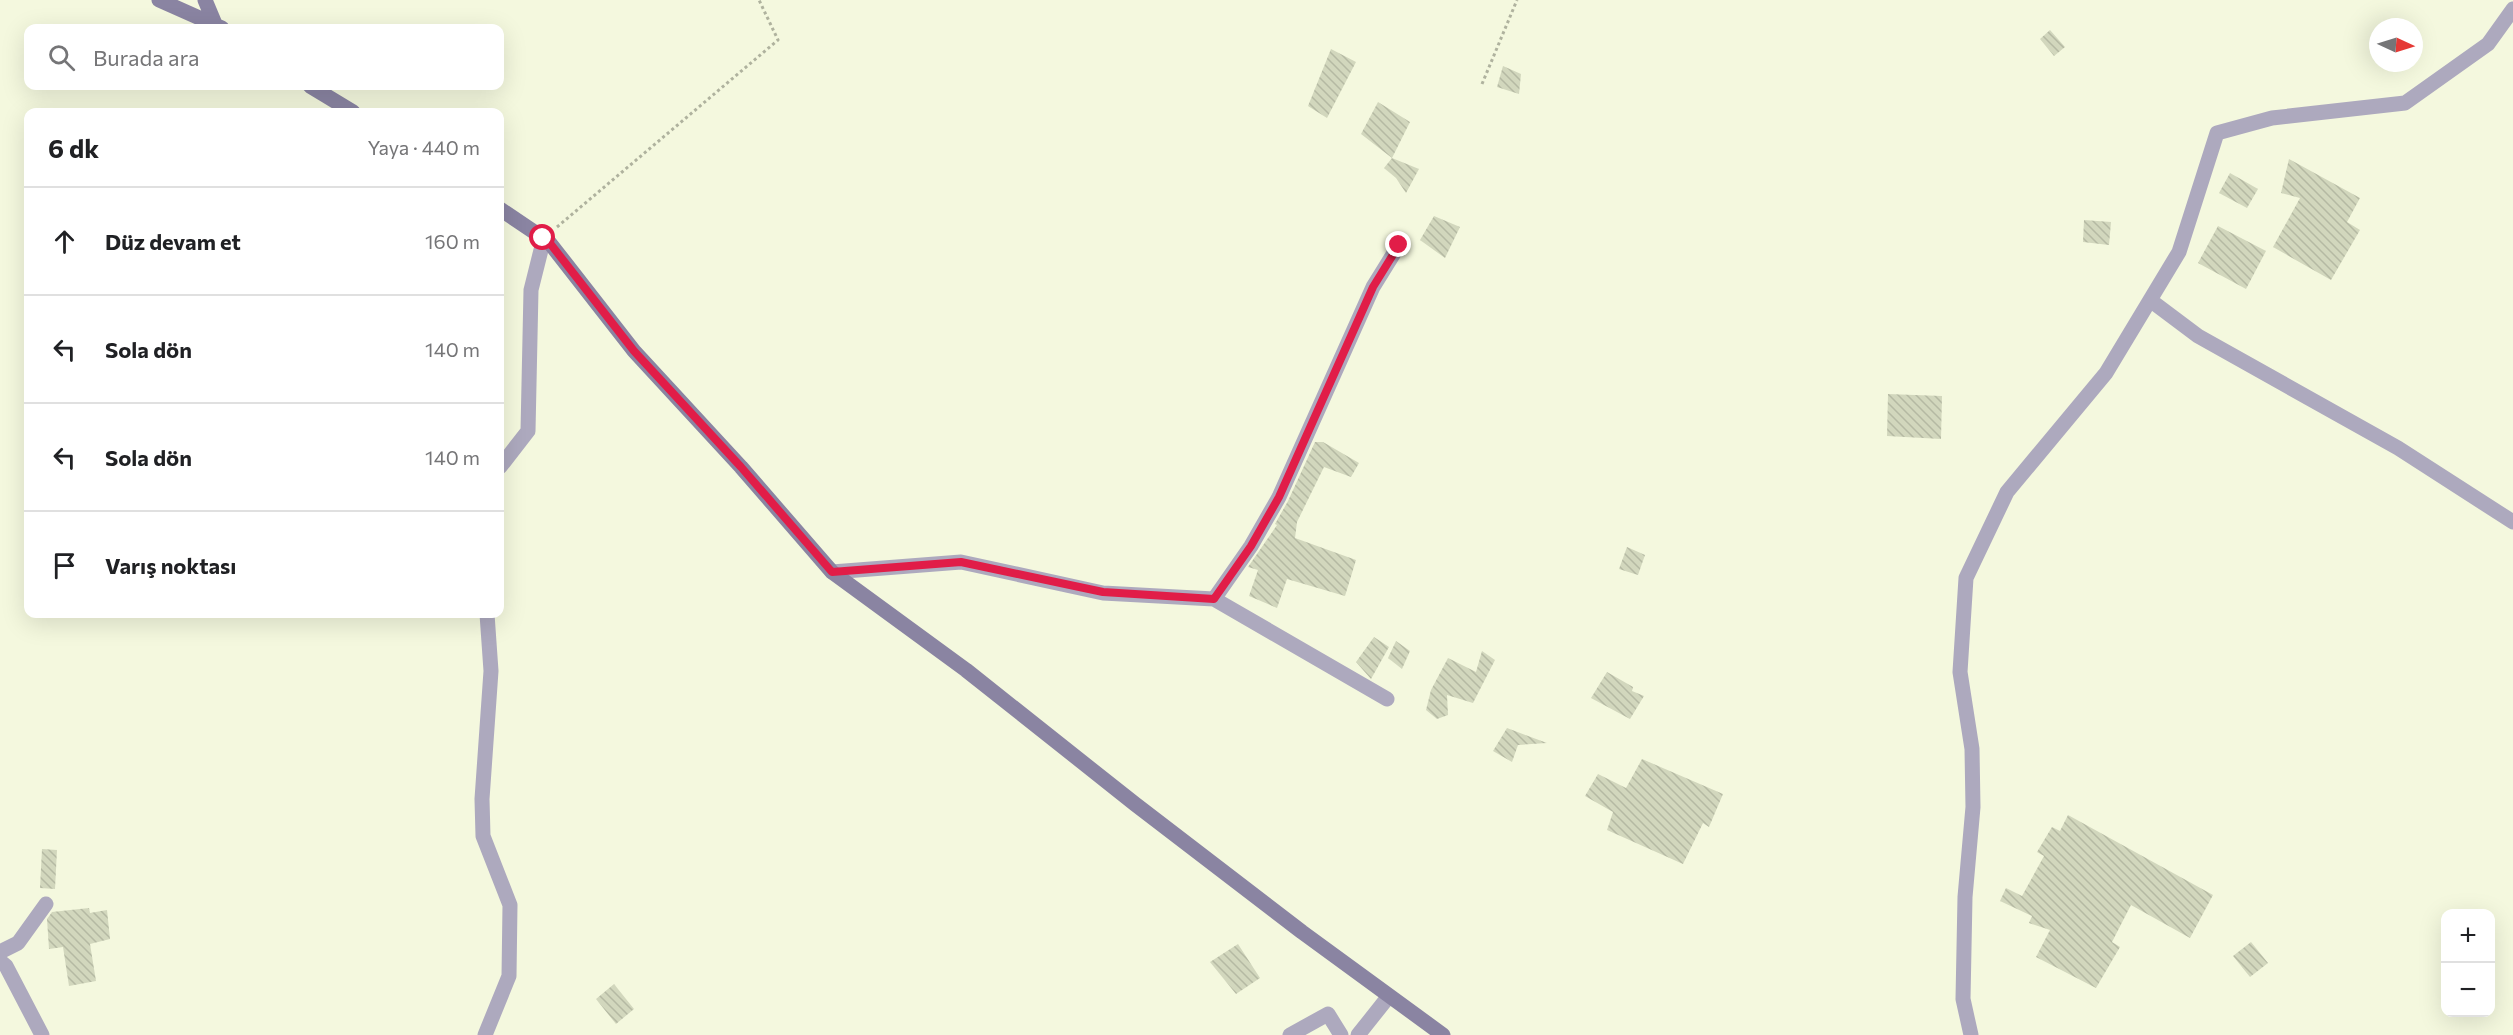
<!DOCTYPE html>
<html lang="tr">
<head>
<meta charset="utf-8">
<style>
	body { margin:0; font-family:Commissioner,sans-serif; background:#f6f6f6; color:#202124 }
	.controls { position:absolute; right:18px; bottom:18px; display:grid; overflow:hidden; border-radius:12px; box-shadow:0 6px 24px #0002 }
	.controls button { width:54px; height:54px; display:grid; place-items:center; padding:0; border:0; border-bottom:2px solid #e0e0e0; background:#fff; color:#202124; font:30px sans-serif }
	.compass { position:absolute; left:2369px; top:18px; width:54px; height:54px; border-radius:50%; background:#fff; box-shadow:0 6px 24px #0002; rotate:94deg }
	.stop { position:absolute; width:18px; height:18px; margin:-14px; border:4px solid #e11d48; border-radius:50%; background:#fff }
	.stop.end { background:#e11d48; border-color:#fff; box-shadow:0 2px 6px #0008 }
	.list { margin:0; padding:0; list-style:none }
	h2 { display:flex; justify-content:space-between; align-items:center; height:78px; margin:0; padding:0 24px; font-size:26px }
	h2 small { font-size:20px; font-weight:400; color:#757577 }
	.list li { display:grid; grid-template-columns:39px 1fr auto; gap:18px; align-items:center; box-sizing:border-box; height:108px; padding:0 24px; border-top:2px solid #e0e0e0 }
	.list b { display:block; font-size:22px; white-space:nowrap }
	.list em { font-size:20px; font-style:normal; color:#757577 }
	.icon { flex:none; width:33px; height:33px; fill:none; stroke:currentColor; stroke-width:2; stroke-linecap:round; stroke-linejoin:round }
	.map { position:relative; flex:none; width:2513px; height:1035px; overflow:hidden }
	.search { position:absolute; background:#fff; box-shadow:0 6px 24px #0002; left:24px; top:24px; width:480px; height:66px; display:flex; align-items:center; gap:15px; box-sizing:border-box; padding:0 21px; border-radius:12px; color:#757577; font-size:22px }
	.panel { position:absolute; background:#fff; box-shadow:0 6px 24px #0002; left:24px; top:108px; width:480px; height:510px; border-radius:12px }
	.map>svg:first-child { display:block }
</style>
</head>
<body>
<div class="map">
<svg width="2513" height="1035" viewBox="0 0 2513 1035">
	<defs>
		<pattern id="building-back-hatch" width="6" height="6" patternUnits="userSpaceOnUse" patternTransform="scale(1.5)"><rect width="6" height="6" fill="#d2d7bd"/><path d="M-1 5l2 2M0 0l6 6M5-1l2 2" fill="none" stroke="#b5b9a3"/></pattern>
	</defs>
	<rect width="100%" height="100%" fill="#f4f8de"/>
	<!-- building -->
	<path fill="url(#building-back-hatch)" d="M2050,30L2065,47L2054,56L2040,39Z
		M1331,49L1356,62L1327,118L1308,106Z
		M1503,66L1521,74L1519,94L1497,87Z
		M1378,102L1410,122L1392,158L1361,134Z
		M1392,158L1419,169L1406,193L1396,178L1384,168Z
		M2289,159L2360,198L2347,222L2360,230L2331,280L2273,247L2300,198L2281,193Z
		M2230,173L2258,189L2247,208L2219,193Z
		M1434,216L1460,227L1445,258L1420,240Z
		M2084,220L2111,222L2109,245L2083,242Z
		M2218,226L2266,251L2246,289L2198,263Z
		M1888,394L1942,396L1941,439L1887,436Z
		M1315,442H1323L1359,463L1351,477L1324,467L1297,522L1295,538L1356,560L1345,596L1287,579L1277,608L1249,596L1258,570L1248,567L1277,525L1275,524L1288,501Z
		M1627,547L1645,555L1638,575L1619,569Z
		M1374,637L1389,647L1371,679L1356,662Z
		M1396,641L1410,651L1402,669L1388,658Z
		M1482,651L1495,660L1473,703L1447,695L1448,715L1437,719L1426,710L1431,690L1448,658L1476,672Z
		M1607,672L1633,687L1632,691L1644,696L1630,719L1591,698Z
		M1507,728L1547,743L1518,745L1512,762L1493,751Z
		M1642,759L1723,794L1709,827L1703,823L1683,864L1607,830L1613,812L1585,796L1598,774L1626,788Z
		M2068,815L2213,895L2190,938L2131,905L2112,942L2120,947L2096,988L2036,957L2050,930L2029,923L2032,916L2000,901L2006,888L2022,896L2044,856L2037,852L2052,827L2060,831Z
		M42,849L57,850L55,889L40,888Z
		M89,908L90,913L107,910L110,939L90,944L96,981L69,986L63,947L49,949L47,919L52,912Z
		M2251,942L2268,963L2250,977L2233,956Z
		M1238,944L1260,978L1236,994L1210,962Z
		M614,984L634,1009L616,1024L596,999Z"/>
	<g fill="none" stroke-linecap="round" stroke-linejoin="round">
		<!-- path -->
		<path stroke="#afb29e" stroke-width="3" stroke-dasharray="3 3" stroke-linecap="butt" d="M1482,84L1517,0
			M557,227L778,40L759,0"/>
		<!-- street -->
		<path stroke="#ada9be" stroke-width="15" d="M2150,300L2198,336L2398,448L2513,522
			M500,467L528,431L531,290L544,238
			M832,572L961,562L1103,593L1214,599L1387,699
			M1214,599L1251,546L1279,497L1373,287L1399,245
			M0,952L18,943L46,904
			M0,961L6,966L42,1035
			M485,1035L509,976L510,905L483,836L482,799L491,671L487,614
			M1290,1035L1328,1014L1341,1035
			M1358,1035L1389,996
			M1971,1035L1963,999L1965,897L1973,807L1972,749L1960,672L1966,578L2007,492L2106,373L2179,252L2217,133L2272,118L2405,103L2488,44L2513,9"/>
		<!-- secondary -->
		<path stroke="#8a84a2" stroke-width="15" d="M159,0L222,28
			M205,0L215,24
			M310,86L353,112
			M500,209L549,242L634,351L741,467L832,572L966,670L1135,804L1302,932L1443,1035"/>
	</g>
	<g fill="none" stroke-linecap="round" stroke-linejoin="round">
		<!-- route -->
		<path stroke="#e11d48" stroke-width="8" d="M543,238L549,242L634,351L741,467L832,572L961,562L1103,592L1214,599L1251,546L1279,497L1373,287L1399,245"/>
	</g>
</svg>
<div class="controls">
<button>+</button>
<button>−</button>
</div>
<svg class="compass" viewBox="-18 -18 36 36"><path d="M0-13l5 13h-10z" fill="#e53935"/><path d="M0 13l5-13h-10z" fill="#757577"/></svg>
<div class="stop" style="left:543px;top:238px"></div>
<div class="stop end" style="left:1399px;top:245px"></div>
<div class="search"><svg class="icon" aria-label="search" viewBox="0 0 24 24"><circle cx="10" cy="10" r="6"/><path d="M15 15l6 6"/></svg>Burada ara</div>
<section class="panel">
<h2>6 dk<small>Yaya · 440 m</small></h2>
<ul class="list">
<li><svg class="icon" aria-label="ahead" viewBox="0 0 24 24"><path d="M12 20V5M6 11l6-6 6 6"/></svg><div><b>Düz devam et</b></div><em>160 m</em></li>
<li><svg class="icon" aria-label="left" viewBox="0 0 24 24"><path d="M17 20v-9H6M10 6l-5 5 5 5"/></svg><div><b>Sola dön</b></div><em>140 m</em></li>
<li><svg class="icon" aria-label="left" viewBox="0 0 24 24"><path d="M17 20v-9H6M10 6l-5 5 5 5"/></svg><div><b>Sola dön</b></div><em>140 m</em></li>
<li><svg class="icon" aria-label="arrive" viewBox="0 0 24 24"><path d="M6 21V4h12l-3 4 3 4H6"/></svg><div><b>Varış noktası</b></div></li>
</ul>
</section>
</div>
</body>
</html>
